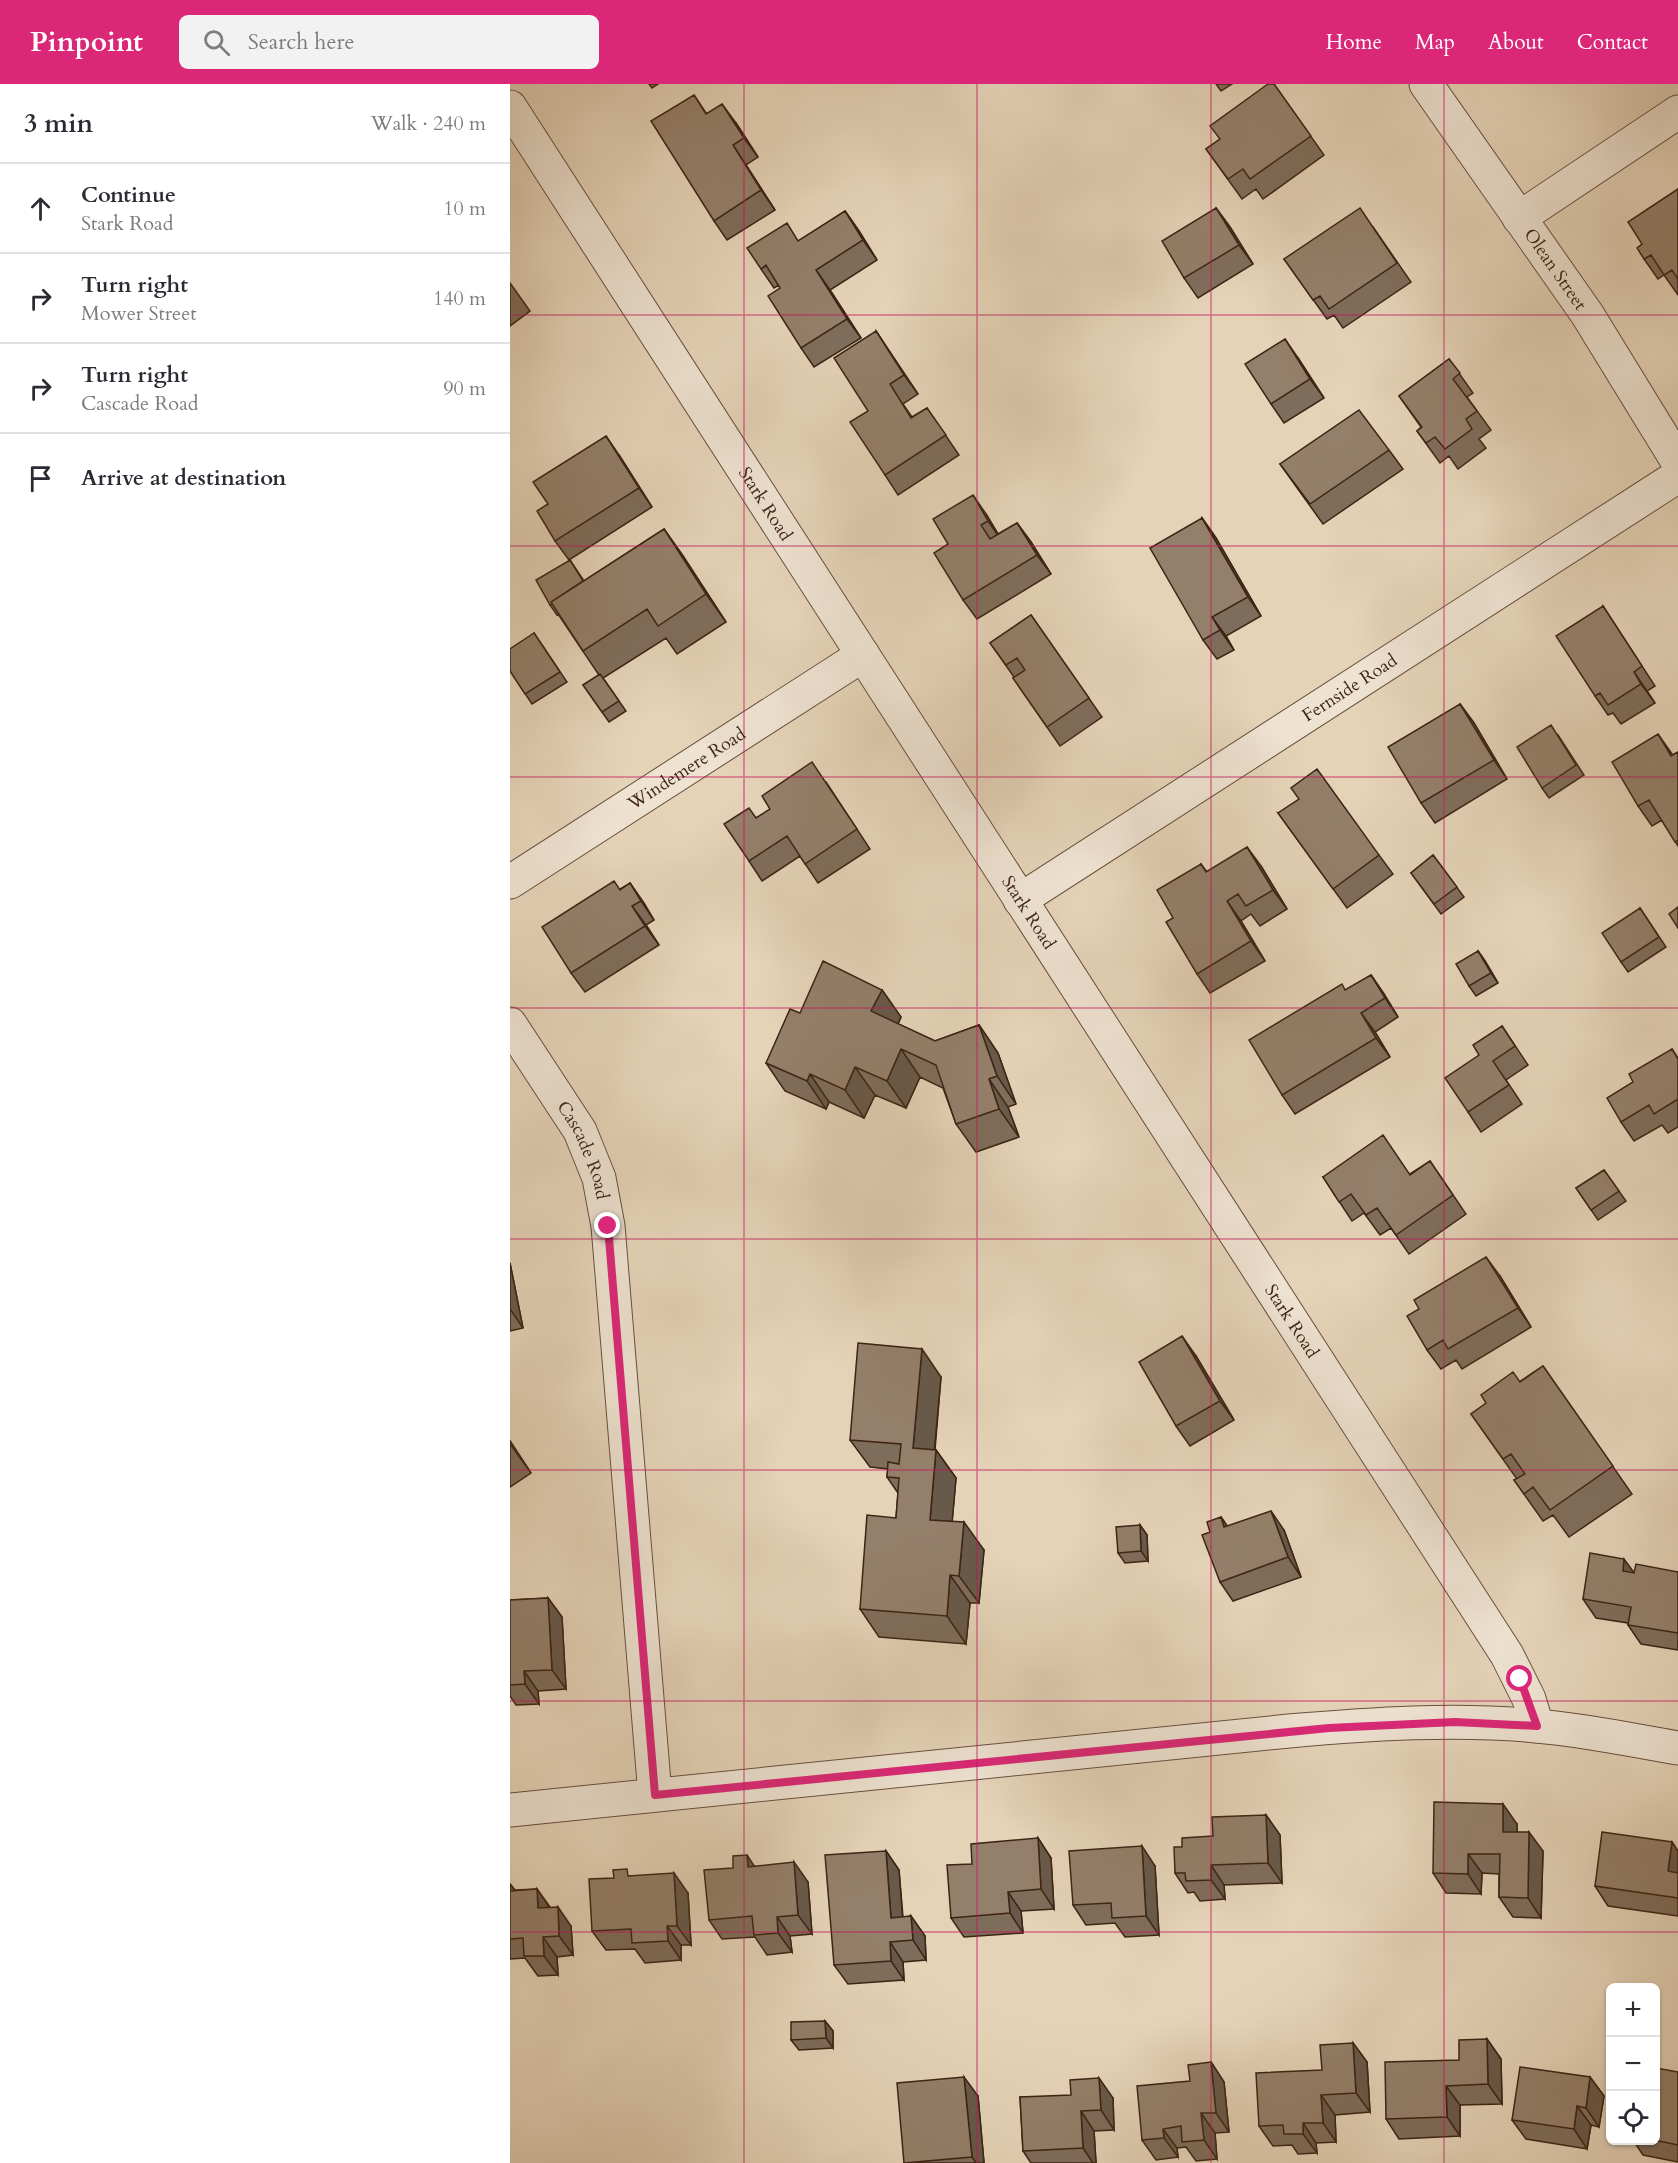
<!DOCTYPE html>
<html lang="en">
<head>
<meta charset="utf-8">
<style>
	body { margin:0; font-family:Cardo,serif; background:#f2f2f3; color:#2b2b33 }
	.controls { position:absolute; right:18px; bottom:18px; display:grid; overflow:hidden; border-radius:9px; box-shadow:0 2px 4px #0004 }
	.controls button { width:54px; height:54px; display:grid; place-items:center; padding:0; border:0; border-bottom:2px solid #e1e1e2; background:#fff; color:#2b2b33; font:30px sans-serif }
	.stop { position:absolute; width:18px; height:18px; margin:-14px; border:4px solid #db2777; border-radius:50%; background:#fff }
	.stop.end { background:#db2777; border-color:#fff; box-shadow:0 2px 6px #0008 }
	.list { margin:0; padding:0; list-style:none }
	h2 { display:flex; justify-content:space-between; align-items:center; height:78px; margin:0; padding:0 24px; font-size:26px }
	h2 small { font-size:20px; font-weight:400; color:#7c7c81 }
	.list li { display:grid; grid-template-columns:39px 1fr auto; gap:18px; align-items:center; box-sizing:border-box; height:90px; padding:0 24px; border-top:2px solid #e1e1e2 }
	.list b { display:block; font-size:22px; white-space:nowrap }
	.list p { margin:0; font-size:20px; white-space:nowrap; color:#7c7c81 }
	.list em { font-size:20px; font-style:normal; color:#7c7c81 }
	.icon { flex:none; width:33px; height:33px; fill:none; stroke:currentColor; stroke-width:2; stroke-linecap:round; stroke-linejoin:round }
	.map { position:relative; flex:none; width:1168px; height:2079px; overflow:hidden }
	header { display:flex; align-items:center; gap:36px; box-sizing:border-box; height:84px; padding:0 30px; background:#db2777; color:#fff }
	header strong { font-size:28px }
	nav { display:flex; gap:33px; margin-inline-start:auto; font-size:21px }
	.search { width:420px; height:54px; background:#f2f2f3; display:flex; align-items:center; gap:15px; box-sizing:border-box; padding:0 21px; border-radius:9px; color:#7c7c81; font-size:22px }
	main { display:flex }
	aside { flex:1; background:#fff }
	.map>svg:first-child { display:block }
</style>
</head>
<body>
<header>
<strong>Pinpoint</strong>
<div class="search"><svg class="icon" aria-label="search" viewBox="0 0 24 24"><circle cx="10" cy="10" r="6"/><path d="M15 15l6 6"/></svg>Search here</div>
<nav><a>Home</a><a>Map</a><a>About</a><a>Contact</a></nav>
</header>
<main>
<aside>
<h2>3 min<small>Walk · 240 m</small></h2>
<ul class="list">
<li><svg class="icon" aria-label="ahead" viewBox="0 0 24 24"><path d="M12 20V5M6 11l6-6 6 6"/></svg><div><b>Continue</b><p>Stark Road</p></div><em>10 m</em></li>
<li><svg class="icon" aria-label="right" viewBox="0 0 24 24"><path d="M7 20v-9h11M14 6l5 5-5 5"/></svg><div><b>Turn right</b><p>Mower Street</p></div><em>140 m</em></li>
<li><svg class="icon" aria-label="right" viewBox="0 0 24 24"><path d="M7 20v-9h11M14 6l5 5-5 5"/></svg><div><b>Turn right</b><p>Cascade Road</p></div><em>90 m</em></li>
<li><svg class="icon" aria-label="arrive" viewBox="0 0 24 24"><path d="M6 21V4h12l-3 4 3 4H6"/></svg><div><b>Arrive at destination</b></div></li>
</ul>
</aside>
<div class="map">
<svg width="1168" height="2079" viewBox="0 0 1168 2079">
	<rect width="100%" height="100%" fill="#e5d3b8"/>
	<filter id="stains"><feTurbulence type="fractalNoise" baseFrequency=".00333" numOctaves="4"/><feColorMatrix values="0 0 0 0 .2 0 0 0 0 .09 0 0 0 0 .02 0 0 0 .5 -.17"/></filter>
	<radialGradient id="worn" r=".72"><stop offset=".6" stop-color="#630" stop-opacity="0"/><stop offset="1" stop-color="#630" stop-opacity=".3"/></radialGradient>
	<g fill="none" stroke-linecap="round" stroke-linejoin="round">
		<defs>
			<g id="minor">
				<path id="s1" d="M916,0L1077,230L1168,378"/>
				<path id="s2" d="M0,23L997,1571L1019,1615L1027,1642"/>
				<path d="M1009,134L1168,28"/>
				<path id="s3" d="M0,798L353,571"/>
				<path id="s4" d="M510,816L1168,392"/>
				<path id="s5" d="M0,940L70,1047L89,1094L98,1142L145,1711"/>
				<path d="M0,1726L779,1647C861,1640 945,1634 1027,1642C1074,1646 1121,1656 1168,1664"/>
			</g>
		</defs>
		<!-- minor casing -->
		<use href="#minor" stroke="#67503e" stroke-width="35"/>
		<!-- minor -->
		<use href="#minor" stroke="#eee2d1" stroke-width="33"/>
	</g>
	<!-- wall -->
	<path fill="#7f6d5b" stroke="#3d2415" stroke-width="1.5" d="M139,0H148L142,4Z
		M706,0H722L711,7Z
		M764,0L814,71L753,115L746,105L732,115L696,65L710,55Z
		M184,11L196,29L226,39L248,73L236,81L265,126L217,156L204,137Z
		M1168,105V211L1154,191L1148,195L1134,175L1132,160Z
		M706,124L720,143L743,180L688,214L674,194Z
		M335,127L349,147L367,176L320,206L351,254L304,283L291,264L270,204L269,201L264,204L251,185L289,157Z
		M863,143L901,198L833,244L824,231L817,235L774,175Z
		M0,199L20,227L0,242Z
		M366,247L408,310L393,320L402,333L417,324L449,371L388,411L375,391L358,327Z
		M788,274L814,314L774,339L761,320Z
		M939,275L963,309L957,313L981,346L969,355L976,364L948,385L939,372L930,379L907,347L911,343L889,312Z
		M879,366L893,385L813,440L770,380Z
		M109,371L142,423L59,476L45,457L38,420Z
		M476,430L488,450L507,439L521,458L541,490L467,535L453,516L438,460Z
		M692,434L706,454L751,532L716,552L724,566L707,575L693,556Z
		M154,445L173,472L216,538L167,570L156,554L93,594L116,627L99,638L73,601L89,591L48,530L47,531L40,521L60,476L74,497Z
		M1093,522L1145,602L1137,607L1145,619L1111,640L1103,629L1098,631L1085,612Z
		M521,531L592,633L550,662L503,594L504,593L480,559Z
		M24,549L57,598L22,620L0,587Z
		M950,620L964,639L997,695L925,739L911,719Z
		M1048,651L1074,691L1039,714L1032,704Z
		M1168,668V762L1152,736L1142,742L1128,722L1162,671Z
		M316,698L360,765L308,799L290,772L252,797L239,777L246,734Z
		M768,729L869,771L883,790L837,824Z
		M923,771L954,813L931,830L901,789Z
		M691,780L697,788L751,782L777,825L750,842L741,830L731,837L755,877L700,909L687,890L663,834Z
		M120,799L144,836L136,841L149,861L75,908L61,889L110,805Z
		M1130,824L1156,863L1118,888L1111,878Z
		M968,867L975,877L988,899L966,912L959,902Z
		M861,891L874,910L888,933L865,948L880,973L785,1030L772,1011L836,906Z
		M372,906L391,933L388,940L425,957L469,941L488,969L506,1020L498,1023L509,1053L466,1068L446,1040L433,1004L410,993L396,1024L365,1011L354,1034L319,1018L316,1025L275,1007L256,979L290,929Z
		M992,942L1018,981L996,996L1012,1020L971,1048L958,1028L969,971Z
		M1162,965L1168,974V1043L1158,1049L1152,1041L1124,1057L1111,1038L1123,998Z
		M920,1077L956,1130L899,1170L881,1144L870,1151L854,1129L842,1137L813,1093L900,1090Z
		M1094,1086L1116,1117L1088,1136L1066,1104Z
		M0,1179L13,1244L0,1247Z
		M990,1192L1021,1243L952,1285L946,1276L931,1285L917,1266Z
		M686,1272L724,1336L680,1362L666,1342Z
		M1033,1282L1122,1410L1059,1453L1043,1431L1033,1437L1004,1396L1007,1395L961,1330Z
		M431,1293L425,1366H426L446,1394L442,1437L474,1466L469,1519H460L456,1560L369,1553L350,1525L386,1434L388,1409L377,1393L378,1385L360,1383L340,1356Z
		M0,1357L21,1389L0,1403Z
		M711,1433L717,1442L774,1446L791,1493L723,1517L710,1498L700,1448Z
		M630,1441L637,1451L638,1477L615,1479L608,1469Z
		M1168,1488V1566L1131,1560L1118,1541V1539L1086,1534L1073,1515L1124,1489Z
		M38,1514L52,1533L56,1605L28,1607L29,1620L6,1621L0,1612V1516Z
		M756,1731L770,1751L772,1799L714,1801L715,1815L690,1817L684,1808L678,1809L665,1789L672,1763L703,1752Z
		M1007,1740V1748L1033,1767L1031,1834L1003,1833L989,1813V1790L972,1789L971,1810L936,1809L923,1789Z
		M528,1754L541,1774L544,1825L511,1827L513,1849L454,1853L441,1834L462,1780Z
		M1162,1758L1168,1767V1832L1098,1822L1085,1802Z
		M376,1767L389,1786L393,1833L401,1832L415,1852L416,1876L393,1878L394,1896L338,1900L324,1881Z
		M244,1782L298,1798L302,1850L280,1852L282,1868L257,1871L245,1853L212,1855L199,1836Z
		M645,1782L649,1851L615,1853L605,1839L576,1841L563,1821Z
		M122,1792L178,1809L181,1861H171V1876L135,1879L125,1865L96,1866L82,1847Z
		M0,1800L5,1806L27,1805L40,1823L61,1842L63,1871L47,1873L48,1891L28,1892L15,1874L0,1875Z
		M315,1937L323,1947V1964L289,1966L281,1956Z
		M977,1955L991,1975L992,2020L950,2021V2052L889,2055L876,2035L949,1976Z
		M843,1959L857,1978L860,2028L825,2031L826,2058L806,2059L807,2069L788,2070L782,2061L763,2062L749,2042Z
		M701,1978L714,1998L719,2048L705,2049L707,2075L686,2077L676,2063L667,2064L668,2073L646,2076L632,2056L680,1997Z
		M1168,1988V2078L1133,2071L1123,2056H1146Z
		M1080,1993L1094,2012L1089,2043L1081,2041L1077,2065L1016,2055L1002,2036Z
		M468,2012L474,2079H394Z
		M510,2013L603,2014L604,2046L584,2047L586,2079H521L513,2067Z"/>
	<!-- shaded-wall -->
	<path fill="#68594a" stroke="#3d2415" stroke-width="1.5" d="M212,20L226,39L248,73L234,54Z
		M223,61L236,81L265,126L251,106Z
		M706,124L720,143L743,180L729,161Z
		M335,127L349,147L367,176L353,156Z
		M306,186L320,206L351,254L337,235Z
		M366,247L379,267L408,310L394,291Z
		M775,255L788,274L814,314L800,295Z
		M96,352L109,371L142,423L129,404Z
		M463,411L476,430L492,457L478,437Z
		M692,434L706,454L751,532L738,513Z
		M507,439L521,458L541,490L527,471Z
		M154,445L173,472L216,538L196,510Z
		M702,533L716,552L724,566L710,546Z
		M1124,588L1137,607L1145,619L1131,600Z
		M950,620L964,639L997,695L984,676Z
		M1148,650L1162,670L1168,680L1161,672Z
		M737,763L751,782L777,825L763,806Z
		M120,799L134,819L144,836L131,817Z
		M717,817L731,837L755,877L741,857Z
		M122,822L136,841L149,861L135,842Z
		M968,867L975,877L988,899L981,889Z
		M861,891L874,910L888,933L875,914Z
		M372,906L391,933L381,955L361,927Z
		M851,929L865,948L880,973L866,954Z
		M469,941L488,969L506,1020L487,992Z
		M391,965L410,993L396,1024L377,997Z
		M345,983L365,1011L354,1034L335,1006Z
		M300,990L319,1018L316,1025L297,997Z
		M479,995L498,1023L509,1053L489,1025Z
		M976,1173L990,1192L1021,1243L1008,1224Z
		M0,1179L13,1244L0,1225Z
		M672,1252L686,1272L724,1336L710,1317Z
		M412,1265L431,1293L422,1392L403,1364Z
		M0,1357L21,1389L0,1360Z
		M426,1366L446,1394L440,1463L420,1436Z
		M761,1427L774,1446L791,1493L778,1473Z
		M711,1433L725,1453L714,1443Z
		M454,1438L474,1466L469,1519L449,1492Z
		M630,1441L637,1451L638,1477L631,1467Z
		M1114,1475L1128,1494L1113,1487Z
		M440,1491L460,1519L456,1560L437,1532Z
		M38,1514L52,1533L56,1605L42,1586Z
		M14,1587L28,1607L29,1620L15,1600Z
		M993,1720L1007,1740V1767L993,1748Z
		M756,1731L770,1751L772,1799L758,1779Z
		M1019,1748L1033,1767L1031,1834L1018,1814Z
		M528,1754L541,1774L544,1825L531,1805Z
		M1162,1758L1168,1767V1802L1158,1787Z
		M632,1762L645,1782L649,1851L636,1832Z
		M376,1767L389,1786L394,1853L381,1834Z
		M958,1770L972,1789L971,1810L958,1790Z
		M237,1771L250,1791L238,1783Z
		M284,1778L298,1798L302,1850L288,1831Z
		M701,1781L714,1801L715,1815L701,1796Z
		M164,1789L178,1809L181,1861L167,1842Z
		M0,1800L12,1816L0,1809Z
		M27,1805L40,1824H28Z
		M498,1808L511,1827L513,1849L500,1829Z
		M48,1823L61,1842L63,1871L49,1852Z
		M401,1832L415,1852L416,1876L403,1856Z
		M267,1833L280,1852L282,1868L268,1849Z
		M157,1842L171,1861V1876L158,1857Z
		M33,1853L47,1873L48,1891L34,1872Z
		M380,1858L393,1878L394,1896L381,1877Z
		M315,1937L323,1947V1964L316,1954Z
		M977,1955L991,1975L992,2020L978,2000Z
		M843,1959L857,1978L860,2028L846,2009Z
		M701,1978L714,1998L719,2048L706,2029Z
		M454,1993L468,2012L474,2079H466L462,2073Z
		M1080,1993L1094,2012L1089,2043L1076,2024Z
		M589,1994L603,2014L604,2046L591,2026Z
		M936,2002L950,2021V2052L937,2033Z
		M811,2011L825,2031L826,2058L813,2039Z
		M1067,2022L1081,2041L1077,2065L1064,2045Z
		M571,2027L584,2047L586,2079H583L573,2064Z
		M691,2029L705,2049L707,2075L694,2056Z
		M793,2039L806,2059L807,2069L793,2050Z
		M653,2045L667,2064L668,2073L654,2054Z"/>
	<!-- building -->
	<path fill="#947f6a" stroke="#3d2415" stroke-width="1.5" d="M758,0H764L801,52L740,95L733,85L718,95L696,65L710,55L700,42Z
		M184,11L196,30L212,20L234,54L223,61L251,106L204,137L141,37Z
		M1168,105V195L1162,186L1154,191L1141,171L1134,175L1127,164L1132,160L1118,138Z
		M706,124L729,161L674,194L652,157Z
		M850,124L887,179L819,225L810,212L803,216L774,175Z
		M335,127L353,156L306,186L337,235L291,264L258,212L270,204L256,181L251,185L237,164L277,139L288,157Z
		M366,247L394,291L380,300L401,334L417,324L436,351L375,391L340,338L358,327L324,274Z
		M775,255L800,295L761,320L735,280Z
		M939,275L950,289L943,295L967,327L956,335L962,345L935,365L925,353L916,359L907,347L912,343L889,312Z
		M849,326L879,366L800,420L770,380Z
		M96,352L129,404L45,457L27,427L38,420L23,398Z
		M463,411L478,437L471,441L480,455L507,439L527,471L453,516L424,469L438,460L423,435Z
		M692,434L738,513L702,533L710,546L693,556L640,464Z
		M154,445L196,510L148,542L137,525L73,567L41,518Z
		M60,476L73,497L41,518L42,520L40,521L26,496Z
		M1093,522L1132,582L1124,588L1131,600L1098,621L1090,609L1085,612L1046,552Z
		M521,531L579,614L537,643L503,594L515,586L507,574L496,581L480,559Z
		M24,549L50,588L15,610L0,587V565Z
		M90,590L109,617L92,628L73,601Z
		M950,620L984,676L911,719L878,663Z
		M1041,641L1066,681L1032,704L1007,663Z
		M1148,650L1161,672L1168,668V756L1165,758L1139,716L1128,722L1102,678Z
		M302,678L347,745L295,780L277,752L239,777L214,740L239,724L246,734L260,725L252,712Z
		M807,685L869,771L823,805L768,729L789,715L781,704Z
		M737,763L763,806L736,822L728,810L717,817L741,857L687,890L656,838L663,834L647,806L691,780L696,788Z
		M923,771L947,803L924,820L901,789Z
		M104,797L110,806L120,799L131,817L122,822L135,842L61,889L32,843Z
		M1168,823V844L1159,830Z
		M1130,824L1149,853L1111,878L1092,849Z
		M968,867L981,889L959,902L946,880Z
		M313,877L372,906L361,927L425,957L469,941L487,992L479,995L489,1025L446,1040L426,981L391,965L377,997L345,983L335,1006L300,990L297,997L256,979L280,925L290,929Z
		M861,891L875,914L851,929L866,954L772,1011L739,956L832,900L835,906Z
		M992,942L1005,962L983,977L999,1001L958,1028L935,994L969,971L963,961Z
		M1162,965L1168,975V1015L1144,1030L1139,1021L1111,1038L1097,1014L1123,998L1119,990Z
		M873,1051L900,1091L920,1077L943,1111L886,1151L867,1124L856,1131L841,1110L829,1118L813,1093Z
		M1094,1086L1109,1107L1081,1126L1066,1104Z
		M976,1173L1008,1224L938,1265L933,1256L917,1266L897,1232L909,1225L904,1216Z
		M672,1252L710,1317L666,1342L629,1278Z
		M348,1259L412,1265L403,1364L426,1366L420,1436L454,1438L449,1492L440,1491L437,1532L350,1525L357,1431L386,1434L389,1394L377,1393L378,1378L389,1380L391,1360L340,1356Z
		M1033,1282L1103,1382L1040,1426L1023,1403L1014,1410L1004,1396L1015,1390L1001,1370L993,1375L961,1330L976,1319L971,1311L1003,1288L1010,1298Z
		M761,1427L778,1473L710,1498L692,1451L700,1448L697,1438L711,1433L714,1443Z
		M630,1441L631,1467L608,1469L606,1443Z
		M1080,1469L1114,1475L1113,1487L1124,1489L1126,1480L1168,1488V1549L1118,1541L1121,1523L1073,1515Z
		M38,1514L42,1586L14,1587L15,1600L0,1601V1516Z
		M924,1718L993,1720V1748H1019L1018,1814L989,1813L990,1770H958V1790L923,1789Z
		M756,1731L758,1779L701,1781V1796L676,1797L675,1789H665L664,1763H672V1754L703,1752L702,1733Z
		M1092,1748L1162,1758L1158,1787L1168,1789V1814L1085,1802Z
		M528,1754L531,1805L498,1808L500,1829L441,1834L437,1781L462,1780L461,1760Z
		M632,1762L636,1832L602,1834L601,1819L563,1821L559,1767Z
		M376,1767L381,1834L401,1832L403,1856L380,1858L381,1877L324,1881L315,1771Z
		M237,1771L238,1783L284,1778L288,1831L267,1833L268,1849L244,1851L242,1832L199,1836L194,1786L223,1784V1772Z
		M117,1785L118,1792L164,1789L167,1842H157L158,1857L122,1859L121,1845L82,1847L79,1795L104,1794L103,1786Z
		M27,1805L28,1824L48,1823L49,1852L33,1853L34,1872H14L13,1854L0,1855V1807Z
		M315,1937L316,1954L281,1956V1938Z
		M977,1955L978,2000L936,2002L937,2033L876,2035L875,1978L949,1976V1956Z
		M843,1959L846,2009L811,2011L813,2039H793V2050H774L773,2041L749,2042L746,1989L812,1986L810,1961Z
		M701,1978L706,2029H691L694,2056L672,2058L671,2042L653,2045L654,2054L632,2056L627,2002L680,1997L678,1981Z
		M1010,1983L1080,1993L1076,2024L1067,2022L1064,2045L1002,2036Z
		M1146,1984L1168,1988V2061L1144,2056H1146Z
		M454,1993L462,2073L394,2079L387,1999Z
		M589,1994L591,2026L571,2027L573,2064L513,2067L510,2013L561,2011L560,1996Z"/>
	<g fill="none" stroke-linecap="round" stroke-linejoin="round">
		<!-- route -->
		<path stroke="#db2777" stroke-width="8" d="M98,1142L145,1711L819,1644L945,1638L1027,1642L1010,1595"/>
	</g>
	<!-- grid -->
	<path fill="none" stroke="#c2185b" stroke-width="1.5" stroke-opacity="0.55" d="M234,0V2079M467,0V2079M701,0V2079M934,0V2079M0,231H1168M0,462H1168M0,693H1168M0,924H1168M0,1155H1168M0,1386H1168M0,1617H1168M0,1848H1168"/>
	<g text-anchor="middle" dominant-baseline="central" stroke-width="6" stroke-linejoin="round" paint-order="stroke">
		<!-- street labels -->
		<g font-size="18" fill="#3d2415" stroke="#eee2d1">
			<text stroke="none"><textPath href="#s1" startOffset="226">Olean Street</textPath></text>
			<text stroke="none"><textPath href="#s2" startOffset="472">Stark Road</textPath></text>
			<text stroke="none"><textPath href="#s4" startOffset="392">Fernside Road</textPath></text>
			<text stroke="none"><textPath href="#s3" startOffset="210">Windemere Road</textPath></text>
			<text stroke="none"><textPath href="#s2" startOffset="958">Stark Road</textPath></text>
			<text stroke="none"><textPath href="#s5" startOffset="147">Cascade Road</textPath></text>
			<text stroke="none"><textPath href="#s2" startOffset="1444">Stark Road</textPath></text>
		</g>
	</g>
	<rect width="100%" height="100%" filter="url(#stains)"/>
	<rect width="100%" height="100%" fill="url(#worn)"/>
</svg>
<div class="controls">
<button>+</button>
<button>−</button>
<button><svg class="icon" aria-label="locate" viewBox="0 0 24 24"><circle cx="12" cy="12" r="6"/><path d="M12 2v4M12 18v4M2 12h4M18 12h4"/></svg></button>
</div>
<div class="stop" style="left:1010px;top:1595px"></div>
<div class="stop end" style="left:98px;top:1142px"></div>
</div>
</main>
</body>
</html>
